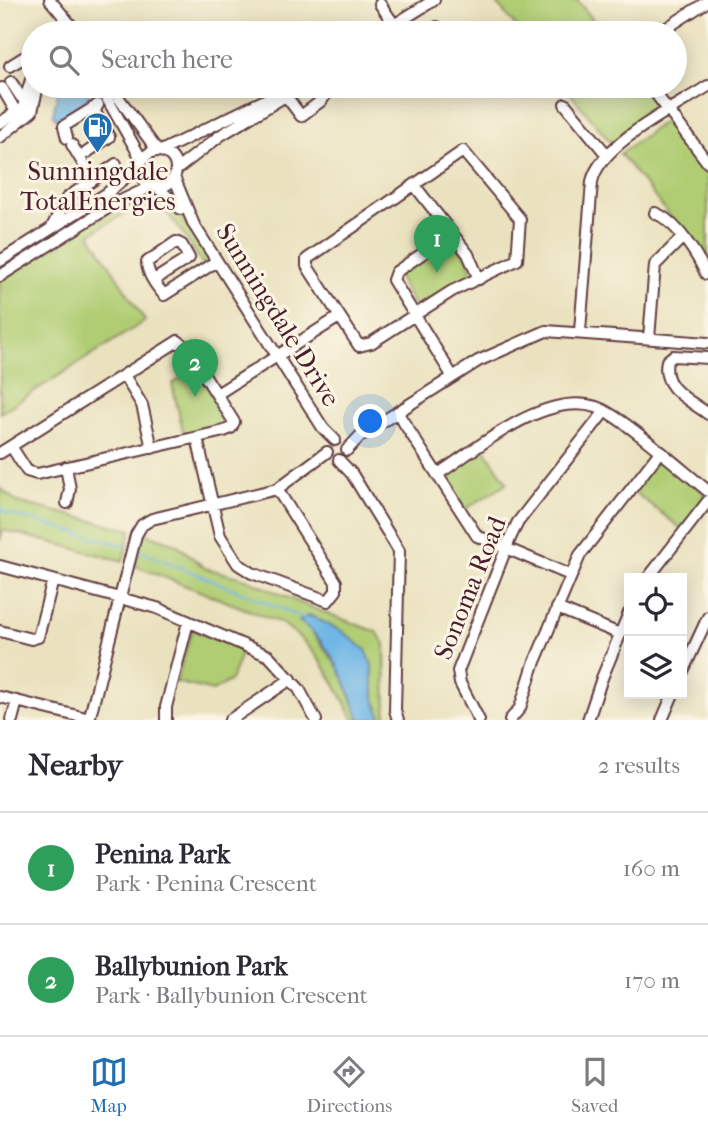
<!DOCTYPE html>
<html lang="en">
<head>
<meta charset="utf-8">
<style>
	body { margin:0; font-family:"IM FELL French Canon",serif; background:#f2f2f3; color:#2b2b33 }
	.controls { position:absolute; right:21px; bottom:21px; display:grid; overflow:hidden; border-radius:0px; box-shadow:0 4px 18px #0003 }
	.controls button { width:63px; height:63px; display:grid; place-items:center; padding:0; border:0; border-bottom:2px solid #e1e1e2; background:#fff; color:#2b2b33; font:35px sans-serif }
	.you { position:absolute; left:371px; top:422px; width:24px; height:24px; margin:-18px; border:5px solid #fff; border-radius:50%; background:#1a73e8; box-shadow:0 0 0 10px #1a73e833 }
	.badge { display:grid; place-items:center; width:46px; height:46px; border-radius:50%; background:#1f6fb2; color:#fff; font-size:23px; font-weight:700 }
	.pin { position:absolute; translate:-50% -58px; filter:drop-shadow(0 2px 4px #0008) }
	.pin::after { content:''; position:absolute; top:37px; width:24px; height:21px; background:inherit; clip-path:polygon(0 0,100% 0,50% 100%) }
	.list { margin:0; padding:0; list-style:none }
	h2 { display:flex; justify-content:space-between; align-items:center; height:91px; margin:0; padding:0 28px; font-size:30px }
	h2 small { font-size:23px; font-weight:400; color:#7c7c81 }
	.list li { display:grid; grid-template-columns:46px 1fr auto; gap:21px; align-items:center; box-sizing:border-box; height:112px; padding:0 28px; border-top:2px solid #e1e1e2 }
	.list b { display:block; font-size:26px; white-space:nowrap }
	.list p { margin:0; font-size:23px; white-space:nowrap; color:#7c7c81 }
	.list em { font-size:23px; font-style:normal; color:#7c7c81 }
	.icon { flex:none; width:38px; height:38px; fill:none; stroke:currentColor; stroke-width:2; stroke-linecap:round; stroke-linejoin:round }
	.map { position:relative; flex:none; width:708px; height:720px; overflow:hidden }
	.search { position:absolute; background:#fff; box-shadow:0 4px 18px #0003; left:21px; right:21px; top:21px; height:77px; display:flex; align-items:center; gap:18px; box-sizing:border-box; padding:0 24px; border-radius:38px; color:#7c7c81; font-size:26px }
	.sheet { height:315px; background:#fff }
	nav { display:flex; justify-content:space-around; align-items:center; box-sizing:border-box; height:98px; border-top:2px solid #e1e1e2; background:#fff; font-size:19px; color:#7c7c81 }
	nav a { display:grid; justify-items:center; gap:4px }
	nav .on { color:#1f6fb2 }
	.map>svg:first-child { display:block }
</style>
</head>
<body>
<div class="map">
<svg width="708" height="720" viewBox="0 0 708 720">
	<rect width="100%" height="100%" fill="#fcf5e5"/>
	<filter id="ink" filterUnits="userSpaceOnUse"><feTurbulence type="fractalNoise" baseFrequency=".0143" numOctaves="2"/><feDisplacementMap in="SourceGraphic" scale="14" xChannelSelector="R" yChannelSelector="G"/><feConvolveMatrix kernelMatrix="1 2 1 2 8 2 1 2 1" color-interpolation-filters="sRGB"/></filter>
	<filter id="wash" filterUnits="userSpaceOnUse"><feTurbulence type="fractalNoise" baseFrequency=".00686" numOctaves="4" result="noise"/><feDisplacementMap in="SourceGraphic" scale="28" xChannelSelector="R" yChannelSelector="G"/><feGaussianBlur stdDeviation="1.57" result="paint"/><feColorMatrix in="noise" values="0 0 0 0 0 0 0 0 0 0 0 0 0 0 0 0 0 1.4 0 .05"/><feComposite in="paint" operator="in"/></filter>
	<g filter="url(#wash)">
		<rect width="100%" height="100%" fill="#eae2bf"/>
		<!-- green -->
		<path fill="#b0cd73" stroke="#7d764f" stroke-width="2" d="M494,0H577L604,33H521Z
			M564,86H647L658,107L656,112L612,144Z
			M663,122H674L708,168V263L620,154Z
			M150,193L178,212L209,261L203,265C161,198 160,190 90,234L145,321L0,413V281L118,206Z
			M450,239L467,257L473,277L415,307L397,276Z
			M196,369L228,421V425L184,435L172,384Z
			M484,448L507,483L464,510L445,476Z
			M664,461L704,492V502L682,529L633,491L655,463Z
			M0,488L17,502L131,530L123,561L3,530L0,541Z
			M144,533L176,544L205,568L246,579L305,605L377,632L385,644L386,720H382L374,696L372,665L310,629L343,674L360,720H354C335,683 317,646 281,623L135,566Z
			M192,630L243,648L231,680L213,691L176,682Z"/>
		<!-- water -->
		<path fill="#6eb6e6" stroke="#5c6a88" stroke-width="2" d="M59,86H85L91,99L61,119L55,118L53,114Z
			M309,615L342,631L366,650L372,665L374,696L382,720H360C346,683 333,645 299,621Z"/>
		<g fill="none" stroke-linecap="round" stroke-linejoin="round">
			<!-- stream -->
			<path stroke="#6eb6e6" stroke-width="2" d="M0,508L6,513L129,547
				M138,550L304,618"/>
		</g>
	</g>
	<g filter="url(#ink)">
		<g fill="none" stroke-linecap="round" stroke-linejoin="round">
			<defs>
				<path id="minor" d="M50,0L75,30
					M380,4L400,33
					M69,32L80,29L89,33
					M381,33L434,0
					M429,33L437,27L442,33
					M659,33L708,1
					M10,66L26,56L33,61
					M11,82L21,97
					M100,86L142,160
					M110,86L157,150
					M650,86L708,163
					M2,88L15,110
					M286,96L301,116L321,101L332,86
					M565,104L607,155
					M0,123L23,107L33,73
					M0,137L32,111L38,86
					M67,138L64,126L98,105
					M72,145L90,175L88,183
					M140 169a18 18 0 1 1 36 0a18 18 0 1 1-36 0Z
					M161,151L275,95
					M463,151L520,219L517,260L452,291L371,343L359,346L307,266V259Z
					M86,153L109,137L95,112L97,105
					M176,170L221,135L302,86
					M174,177L194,225L323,428L335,440
					M415,186L468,254L479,279
					M157,187L181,209
					M655,213C676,221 697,254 706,274
					M52,227L67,198L116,164
					M452,233L396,272L393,280L453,377
					M0,261L106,194L140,165
					M0,276L114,204L152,186
					M154,280L189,258L182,245L176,242L147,262C147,273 157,287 164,295L217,261
					M580,331L592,182C599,144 676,107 708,86
					M649,338L655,265L682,238
					M708,358L673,356L667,361C661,388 688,399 708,414
					M124,375L142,405L152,448
					M217,394L339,317
					M397,412L477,536L570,575
					M197,438L220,536L238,564L252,573L328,601L336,591V582L277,489
					M347,450L360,436L478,361L546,331L708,343
					M0,453L178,341L188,349L234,422L231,428L224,431L37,474L27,471L11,446
					M339,460L352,474L399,551L395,710L398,720
					M66,467L70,489L67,503
					M438,474C479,447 545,391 596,407C621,415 684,472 708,491
					M0,566L157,608L269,656L299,689L316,720
					M648,578L708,501
					M557,608L620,634
					M0,631L31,639L38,637L53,580
					M682,673L708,617
					M0,697L90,719
					M12,720L17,701
					M89,720L136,535L142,525L152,519L277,489L327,452
					M166,720V707L188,622
					M230,720L291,679
					M479,720L460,683L458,671L511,536L518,522L605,411
					M510,720L520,708L534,664L580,555L659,453
					M588,720L602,678L629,613
					M662,720L673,694"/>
			</defs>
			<!-- minor casing -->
			<use href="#minor" stroke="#623c41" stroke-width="14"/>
			<!-- minor -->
			<use href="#minor" stroke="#fff" stroke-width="10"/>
		</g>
	</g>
	<!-- icons -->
	<defs>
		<symbol id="fuel-pin" viewBox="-11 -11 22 30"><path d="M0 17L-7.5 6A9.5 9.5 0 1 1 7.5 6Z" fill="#1f6fb2" stroke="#fcf5e5"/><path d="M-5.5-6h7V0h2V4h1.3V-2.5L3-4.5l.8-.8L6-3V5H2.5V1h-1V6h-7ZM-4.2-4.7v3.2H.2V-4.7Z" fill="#fff"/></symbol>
	</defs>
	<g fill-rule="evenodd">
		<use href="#fuel-pin" x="80" y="110" width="35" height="47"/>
	</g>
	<g text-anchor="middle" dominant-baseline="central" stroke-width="6" stroke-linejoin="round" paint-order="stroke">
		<!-- poi labels -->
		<g font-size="26" fill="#4a1f2b" stroke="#fcf5e5">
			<text x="98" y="171">Sunningdale<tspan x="98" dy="30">TotalEnergies</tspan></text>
		</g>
		<!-- street labels -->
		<g font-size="26" fill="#4a1f2b" stroke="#fcf5e5">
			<text transform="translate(278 315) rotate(58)">Sunningdale Drive</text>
			<text transform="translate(470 588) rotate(-68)">Sonoma Road</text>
		</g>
	</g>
</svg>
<div class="controls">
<button><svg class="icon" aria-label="locate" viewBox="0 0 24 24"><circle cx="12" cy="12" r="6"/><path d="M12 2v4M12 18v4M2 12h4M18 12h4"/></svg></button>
<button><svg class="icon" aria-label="layers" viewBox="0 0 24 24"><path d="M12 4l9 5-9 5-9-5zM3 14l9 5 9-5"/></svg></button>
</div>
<div class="you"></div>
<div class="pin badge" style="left:437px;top:273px;background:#2e9e5b">1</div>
<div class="pin badge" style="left:195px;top:397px;background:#2e9e5b">2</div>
<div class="search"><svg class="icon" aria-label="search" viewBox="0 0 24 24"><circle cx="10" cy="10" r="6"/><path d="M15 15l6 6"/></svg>Search here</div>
</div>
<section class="sheet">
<h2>Nearby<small>2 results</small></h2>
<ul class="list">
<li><span class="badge" style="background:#2e9e5b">1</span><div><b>Penina Park</b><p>Park · Penina Crescent</p></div><em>160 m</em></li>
<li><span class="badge" style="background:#2e9e5b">2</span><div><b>Ballybunion Park</b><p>Park · Ballybunion Crescent</p></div><em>170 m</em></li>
</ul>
</section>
<nav>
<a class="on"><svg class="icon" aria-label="map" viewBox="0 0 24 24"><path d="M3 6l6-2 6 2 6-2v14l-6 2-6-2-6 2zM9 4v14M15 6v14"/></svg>Map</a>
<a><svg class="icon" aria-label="directions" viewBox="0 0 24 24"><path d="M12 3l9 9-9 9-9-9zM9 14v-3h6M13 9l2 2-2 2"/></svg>Directions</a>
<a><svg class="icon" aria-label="saved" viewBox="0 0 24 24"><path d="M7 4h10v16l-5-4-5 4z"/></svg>Saved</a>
</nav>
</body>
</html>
